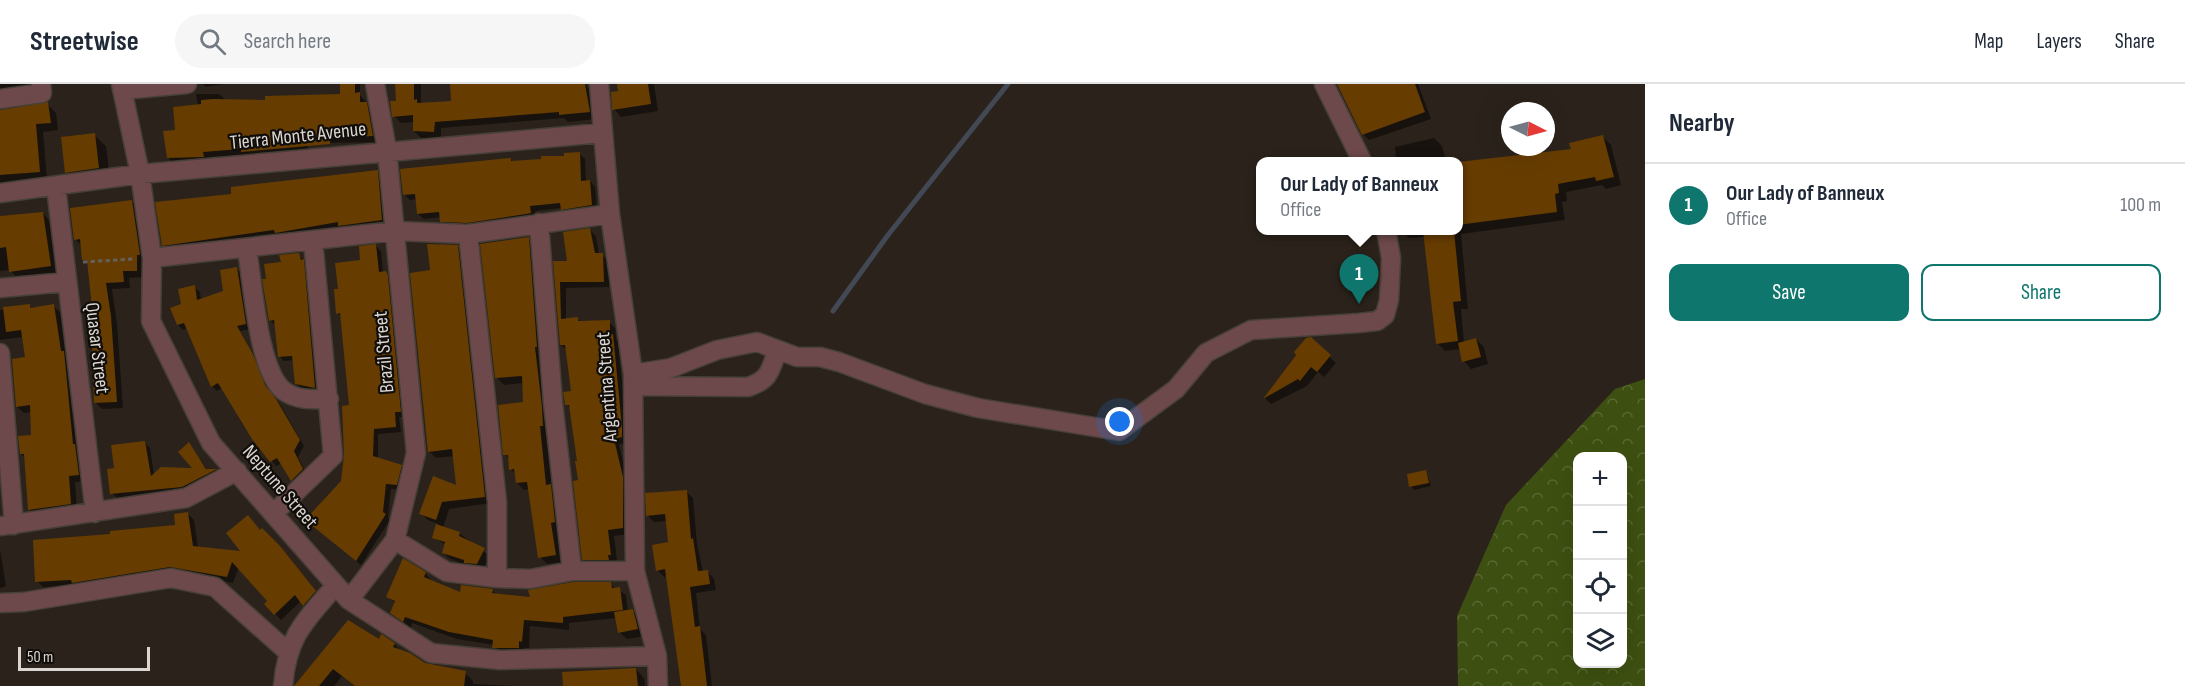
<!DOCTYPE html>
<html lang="en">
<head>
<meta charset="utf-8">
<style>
	body { margin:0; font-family:"Sofia Sans Condensed",sans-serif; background:#f6f6f7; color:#1f2937 }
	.controls { position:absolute; right:18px; bottom:18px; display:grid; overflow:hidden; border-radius:12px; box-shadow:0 6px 24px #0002 }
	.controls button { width:54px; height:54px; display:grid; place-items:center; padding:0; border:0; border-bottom:2px solid #e0e1e3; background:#fff; color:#1f2937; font:30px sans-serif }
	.compass { position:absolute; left:1501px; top:18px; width:54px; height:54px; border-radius:50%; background:#fff; box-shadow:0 6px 24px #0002; rotate:96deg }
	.scale { position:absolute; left:18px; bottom:15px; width:132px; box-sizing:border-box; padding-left:6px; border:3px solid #dbd6d1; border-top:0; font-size:16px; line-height:21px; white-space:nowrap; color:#dbd6d1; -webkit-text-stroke:4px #100d0a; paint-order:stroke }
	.you { position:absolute; left:1120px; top:338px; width:21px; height:21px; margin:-15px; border:4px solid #fff; border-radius:50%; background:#1a73e8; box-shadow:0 0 0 9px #1a73e833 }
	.badge { display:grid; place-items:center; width:39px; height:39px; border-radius:50%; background:#0f766e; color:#fff; font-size:20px; font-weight:700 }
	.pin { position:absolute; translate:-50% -50px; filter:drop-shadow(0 2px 3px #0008) }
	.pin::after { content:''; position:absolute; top:32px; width:21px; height:18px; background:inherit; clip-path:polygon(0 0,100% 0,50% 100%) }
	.popup { position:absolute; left:1256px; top:73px; width:207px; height:78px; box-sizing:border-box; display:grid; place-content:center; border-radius:12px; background:#fff; filter:drop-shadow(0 2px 4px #0005); font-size:20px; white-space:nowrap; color:#747a83 }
	.popup b { font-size:22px; color:#1f2937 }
	.popup::after { content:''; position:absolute; left:50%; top:100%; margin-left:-12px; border:12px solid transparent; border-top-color:#fff }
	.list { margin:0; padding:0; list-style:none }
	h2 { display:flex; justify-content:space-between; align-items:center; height:78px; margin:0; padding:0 24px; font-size:26px }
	h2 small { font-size:20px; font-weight:400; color:#747a83 }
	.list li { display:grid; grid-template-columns:39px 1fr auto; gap:18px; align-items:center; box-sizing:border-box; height:84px; padding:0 24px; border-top:2px solid #e0e1e3 }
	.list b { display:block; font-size:22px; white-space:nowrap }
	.list p { margin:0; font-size:20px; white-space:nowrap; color:#747a83 }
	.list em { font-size:20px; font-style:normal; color:#747a83 }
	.actions { display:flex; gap:12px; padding:18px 24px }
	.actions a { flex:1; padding:14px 0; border:2px solid #0f766e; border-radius:12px; text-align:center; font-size:21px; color:#0f766e }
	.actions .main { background:#0f766e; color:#fff }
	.icon { flex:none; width:33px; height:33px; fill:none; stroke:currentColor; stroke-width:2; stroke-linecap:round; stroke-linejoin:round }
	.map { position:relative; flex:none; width:1645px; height:602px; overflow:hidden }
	header { display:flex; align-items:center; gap:36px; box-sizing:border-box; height:84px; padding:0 30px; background:#fff; border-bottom:2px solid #e0e1e3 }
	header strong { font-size:28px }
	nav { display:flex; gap:33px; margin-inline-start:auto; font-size:21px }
	.search { width:420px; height:54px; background:#f6f6f7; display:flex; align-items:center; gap:15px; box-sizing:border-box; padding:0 21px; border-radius:33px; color:#747a83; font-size:22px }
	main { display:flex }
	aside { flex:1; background:#fff }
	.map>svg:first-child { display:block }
</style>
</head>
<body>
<header>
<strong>Streetwise</strong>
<div class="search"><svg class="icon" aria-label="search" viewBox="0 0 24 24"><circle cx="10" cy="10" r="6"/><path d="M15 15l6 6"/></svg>Search here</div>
<nav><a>Map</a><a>Layers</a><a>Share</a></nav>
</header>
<main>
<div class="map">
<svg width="1645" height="602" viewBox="0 0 1645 602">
	<defs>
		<pattern id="forest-crowns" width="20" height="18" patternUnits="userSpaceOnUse" patternTransform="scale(1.5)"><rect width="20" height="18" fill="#3e5011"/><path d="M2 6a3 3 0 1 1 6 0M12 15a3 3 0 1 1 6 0" fill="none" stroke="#596833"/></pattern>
	</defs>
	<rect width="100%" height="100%" fill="#2b231b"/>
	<!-- forest -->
	<path fill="url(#forest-crowns)" fill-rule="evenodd" d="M1645,295V602H1458L1457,532L1506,421L1615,305ZM1578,372H1622V580H1578Z"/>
	<!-- shadow -->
	<path fill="#0007" d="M0,0H41L0,16Z
		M203,0H224L206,3Z
		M342,0H360V11L372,25L378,58L328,59L342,11Z
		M396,0H421V20L453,18L451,0H585L591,6L596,35L568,38L564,34L441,44V54H421L414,47V38L401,39L394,32L397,18Z
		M619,0H654L658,27L621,33L614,25L620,8Z
		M1394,0H1418L1431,35L1369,56L1363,50Z
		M196,10H219L226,16L299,19L309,68L209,73V78L174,80L168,74L177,48L198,22Z
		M48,21L56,29L58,46L43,48L47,95L0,100V27Z
		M94,51L106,62L110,95L78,99L66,88Z
		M1603,53L1611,61L1621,101L1606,105L1602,101L1566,108L1567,117L1562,118L1565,136L1461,150L1468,225H1461L1464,258L1476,255L1484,263L1488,280L1471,285L1464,277L1461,265L1445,267L1437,259L1425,153L1409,154L1401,146H1458V79L1572,66Z
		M1434,54L1442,62L1446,77H1396L1395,63Z
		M579,69L585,75L586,98L590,97L595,103L597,126L568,131L562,124L535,127L536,134L474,144L447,143L441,133L424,135L418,130L417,115L410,116L404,110L511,75L513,78L566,74Z
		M377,88L383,94L388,142L169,167L163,161Z
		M132,117L138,124L146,177H142L143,193L129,194L130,204L112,205L117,240L123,324L102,325L95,318V234L89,180L84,175L82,162L75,155Z
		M43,129L49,136L57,188L17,194L10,186L0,187V133Z
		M590,146L596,152L599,170L609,176V203L566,204V236L609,238L615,244L616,255L618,258L628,359L619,360L628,400L629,450L614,452L617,476L614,477V481H590L583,475L579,378L571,325L566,320L572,309L567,266L561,261L555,178L569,179Z
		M528,154L535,162L549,348L547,349L552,403L558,409L562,445L557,446L562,478L547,480L540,473L529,405L524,406L517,399L516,391L511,385L510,376L505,370L524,319V299L504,301L496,293Z
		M376,162L381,167L383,189L390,194L405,333H399L401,348L378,350V375L401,382L406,387L402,406L391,405L388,433L390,436L361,481L312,441L343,397L350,323L342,234L338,229L339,206Z
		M457,162L464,170L491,419L449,425L443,444L459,449L490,472L483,485L471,484L449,474L443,468L446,461L434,453L438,440L428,436L421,429L458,403L454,372L436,374L429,367L432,187Z
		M299,171L308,182L319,308L301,304L296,300L294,276L284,277L279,272L275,241L270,236L267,196L282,179Z
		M237,185L242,190L251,245L240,247L257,276L270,308L281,322L304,362L298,373L307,391L297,401L282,379L276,382L253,354L222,304L217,307L212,302L188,244L183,246L178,241L183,221L194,203L200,208L201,216L225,208Z
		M53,222L60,228L67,271L70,275L85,397L75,398L77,426L37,432L30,426L26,374L21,370L33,353L32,328L24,329L17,323L26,274L23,253L0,256V226Z
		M1307,255H1310L1336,279L1324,293L1318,288L1307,302L1271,320L1265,314Z
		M145,359L150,364L154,391L195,386L189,360L208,386H216L221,391L188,408L117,414L112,409L116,385Z
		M1426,388L1431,402L1414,406L1411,402Z
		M686,407L693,414L697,460L703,488H708L714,495L716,506L696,509L700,545L706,551L712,602H682L667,492L664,493L657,486L670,460L667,437L654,438L647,431Z
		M188,430L194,436L198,464L244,469L261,447L286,470L321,514L310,527L301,517L281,536L266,520L269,517L239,483L233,499L177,488L77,502L43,503L37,497L111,452L177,442Z
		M0,465L6,502L0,504Z
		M425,489L432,497L461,510L492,506L497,511L532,515L610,500L626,511L628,528L633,527L640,535L645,552L627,555L619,548L617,534L569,539V546L530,542L529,564H525V571L501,570L494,561L457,555L412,539L411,544L392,529L396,520L388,512Z
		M380,557L394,560L401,567L433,584L465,589L473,597V600L515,602H355L342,592L334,602H299Z
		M636,585L644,594L645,602H565Z"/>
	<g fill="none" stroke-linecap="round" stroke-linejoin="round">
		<!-- stream -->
		<path stroke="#424954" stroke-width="5" d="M833,227L888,151L1008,0"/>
	</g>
	<!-- building -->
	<path fill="#663c00" d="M340,0H355V9L360,8V18H367L373,52L330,54V60L241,68V65L203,68L204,73L167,74L163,47L175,46L173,23L201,20V16L213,15L265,16V12L340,10Z
		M395,0H414V16L417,15V19L451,17L450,0H585L590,28L559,31V28L435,38L434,48L413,47V31L392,33L390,17H396Z
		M617,0H648L651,20L612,26L611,8L618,7Z
		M1337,0H1415L1425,28L1362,51Z
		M48,18L51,39L36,40L40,88L0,91V26Z
		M95,49L99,84L65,89L61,53Z
		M1603,51L1614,93L1596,97L1595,93L1558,100L1559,109L1555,110L1557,128L1458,141V78L1571,65L1569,59Z
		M580,68L581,97L590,96L592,121L561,126L560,119L530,122L531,129L526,130L467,139L440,138L439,128L417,130L415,110L403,111L400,85L511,74V77L541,75V72H564V69Z
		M378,86L382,136L338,142V138L275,149L274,146L162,162L155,118L231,110V103Z
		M132,116L140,171H137V187H123L124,198L106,199L111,232L117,318L94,319L91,233H93L87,176H82L80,155L74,156L70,124Z
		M43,128L51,182L9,188L6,163L0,164V132Z
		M590,144L595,169H603L604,198H560L561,235L578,233V237L610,236V250H613L622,343V353L614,355L623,393V444L608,446L611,471H608L609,476H582L573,397L578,396L575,377H577L569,321H565L563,308L571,307L565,261H560L553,177H567L563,148Z
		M1423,147H1454L1461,217L1453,218L1458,257L1436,260Z
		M529,153L537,263H535L542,323L543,342H540L546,401L551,400L555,438L551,439L556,471L538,474L527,398L516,399L514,385L509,386L508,371H503L498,321L523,318L522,292L495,294L480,160Z
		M376,160L379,188L386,187L388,192L401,328H395L396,343L374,345L373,372L402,381L397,401L386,400L383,428L386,430L356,477L305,436L341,397L344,371L342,322L349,321L340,229L336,230L334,205H338L335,179L360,176L359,162Z
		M427,160L458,161L485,413L442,418L436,436L419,430L433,392L456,401L452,365L428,368L410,189L430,186Z
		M299,169L301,176L304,175L315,304L295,300L292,272L278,273L274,236L269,237L262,195H266L264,180L281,178L279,171Z
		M237,183L246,240L237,242L253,270L265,301L276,315L300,356L294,367L303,385L291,397L277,374L270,378L252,355L218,299L211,303L184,239L177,241L170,224L181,220L178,205L195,201L197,216L223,207L220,186Z
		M30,220V224L54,220L61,267H64L73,360H75L79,391L69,392L71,420L28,426L24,370H20L18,352L31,351L30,321L16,323L12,275L25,273L21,246L6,248L3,223Z
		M1311,253L1331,271L1317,288L1311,283L1300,297L1298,295L1263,315L1296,271L1294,268L1306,254Z
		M1476,254L1481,273L1462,278L1458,259Z
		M145,357L151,392L161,383L192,384L178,368L189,358L206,385H217L182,403L110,410L107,385L114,384L111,361Z
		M1426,386L1429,399L1409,403L1407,390Z
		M687,406L691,455L693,454L698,487L708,486L710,500L690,503L695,543L700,542L707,602H681L665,485L656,487L652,461L668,458L665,430L646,432L645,409Z
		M188,428L193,462L240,467L226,449L248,431L260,446L262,444L280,462L316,507L303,522L295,511L274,531L264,520L267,517L232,478L227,493L170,483L72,499L71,496L35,498L33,456L110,450V447L175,441L174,430Z
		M436,440L460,448L459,452L485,464L477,480L464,479V476L442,469L445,458L432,454Z
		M403,474L426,488L424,493L460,508L461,501L493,505L492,509L530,513L528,506L573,498H611L612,504L620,503L623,526L563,533V539L524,536L522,558L519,557V564H492L493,556L449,548L405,533L403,538L390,529L395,517L386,513Z
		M633,525L638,545L618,549L614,528Z
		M348,536L379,555L381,550L395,559L393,563L410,569L425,579L466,587L464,602H355L333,585L319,602H294Z
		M636,584L638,602H563L562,588Z"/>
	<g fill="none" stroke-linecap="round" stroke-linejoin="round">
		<defs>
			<path id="minor" d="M121,0L140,90L152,174L151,237L211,359L349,516L431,569L500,576L657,572
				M599,0L610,130L633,290L635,487L657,572L658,602
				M1324,0L1362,77
				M122,6L187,0
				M0,15L42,9L41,0
				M56,103L95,429
				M0,109L140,90L602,49
				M539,139L553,319L572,487
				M468,150L497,418V494
				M247,166C253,200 258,287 284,307C298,317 314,315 329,315
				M152,174L395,147L468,150L610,130
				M0,204L66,198
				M0,269L14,441
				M633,290L671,284L717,266L757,258L797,273H820L839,278L925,310L978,324L1119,347L1176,305L1206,269L1251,246L1359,239L1377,237L1385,231L1389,216L1391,174L1386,146
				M633,302L748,303C769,296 770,288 777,267
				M274,429L333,372L313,156
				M0,442L186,414L237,387
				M395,456L447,488L497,494L530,495L572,487H635
				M349,516L395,456L416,369L387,66L375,0
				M0,519L24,518L171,494L215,503L289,569
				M283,602C287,552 305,537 336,501"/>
		</defs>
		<!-- minor casing -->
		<use href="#minor" stroke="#474038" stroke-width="21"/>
		<!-- path -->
		<path stroke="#665f58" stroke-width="3" stroke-dasharray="4.5 3" stroke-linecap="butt" d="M83,178L134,175"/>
		<!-- minor -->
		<use href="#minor" stroke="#6d494b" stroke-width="18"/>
	</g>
	<g text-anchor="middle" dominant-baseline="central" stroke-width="4.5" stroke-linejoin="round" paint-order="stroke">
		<!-- street labels -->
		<g font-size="20" fill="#dbd6d1" stroke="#100d0a">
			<text transform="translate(298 52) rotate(-6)">Tierra Monte Avenue</text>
			<text transform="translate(97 264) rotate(83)">Quasar Street</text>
			<text transform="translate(384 268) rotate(-95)">Brazil Street</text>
			<text transform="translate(607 303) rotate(-94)">Argentina Street</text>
			<text transform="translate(280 403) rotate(49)">Neptune Street</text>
		</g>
	</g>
</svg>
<div class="controls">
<button>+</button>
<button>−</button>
<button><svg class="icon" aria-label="locate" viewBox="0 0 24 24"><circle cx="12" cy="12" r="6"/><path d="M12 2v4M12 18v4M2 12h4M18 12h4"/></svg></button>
<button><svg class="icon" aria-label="layers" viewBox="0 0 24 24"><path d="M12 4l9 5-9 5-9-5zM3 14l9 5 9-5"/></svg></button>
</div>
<svg class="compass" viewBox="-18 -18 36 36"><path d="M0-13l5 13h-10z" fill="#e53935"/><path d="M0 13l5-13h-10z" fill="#747a83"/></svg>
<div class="scale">50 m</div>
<div class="you"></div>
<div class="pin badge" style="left:1359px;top:220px">1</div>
<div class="popup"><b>Our Lady of Banneux</b>Office</div>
</div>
<aside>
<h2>Nearby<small></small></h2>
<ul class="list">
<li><span class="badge">1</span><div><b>Our Lady of Banneux</b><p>Office</p></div><em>100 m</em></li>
</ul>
<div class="actions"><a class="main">Save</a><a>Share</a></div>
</aside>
</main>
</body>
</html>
